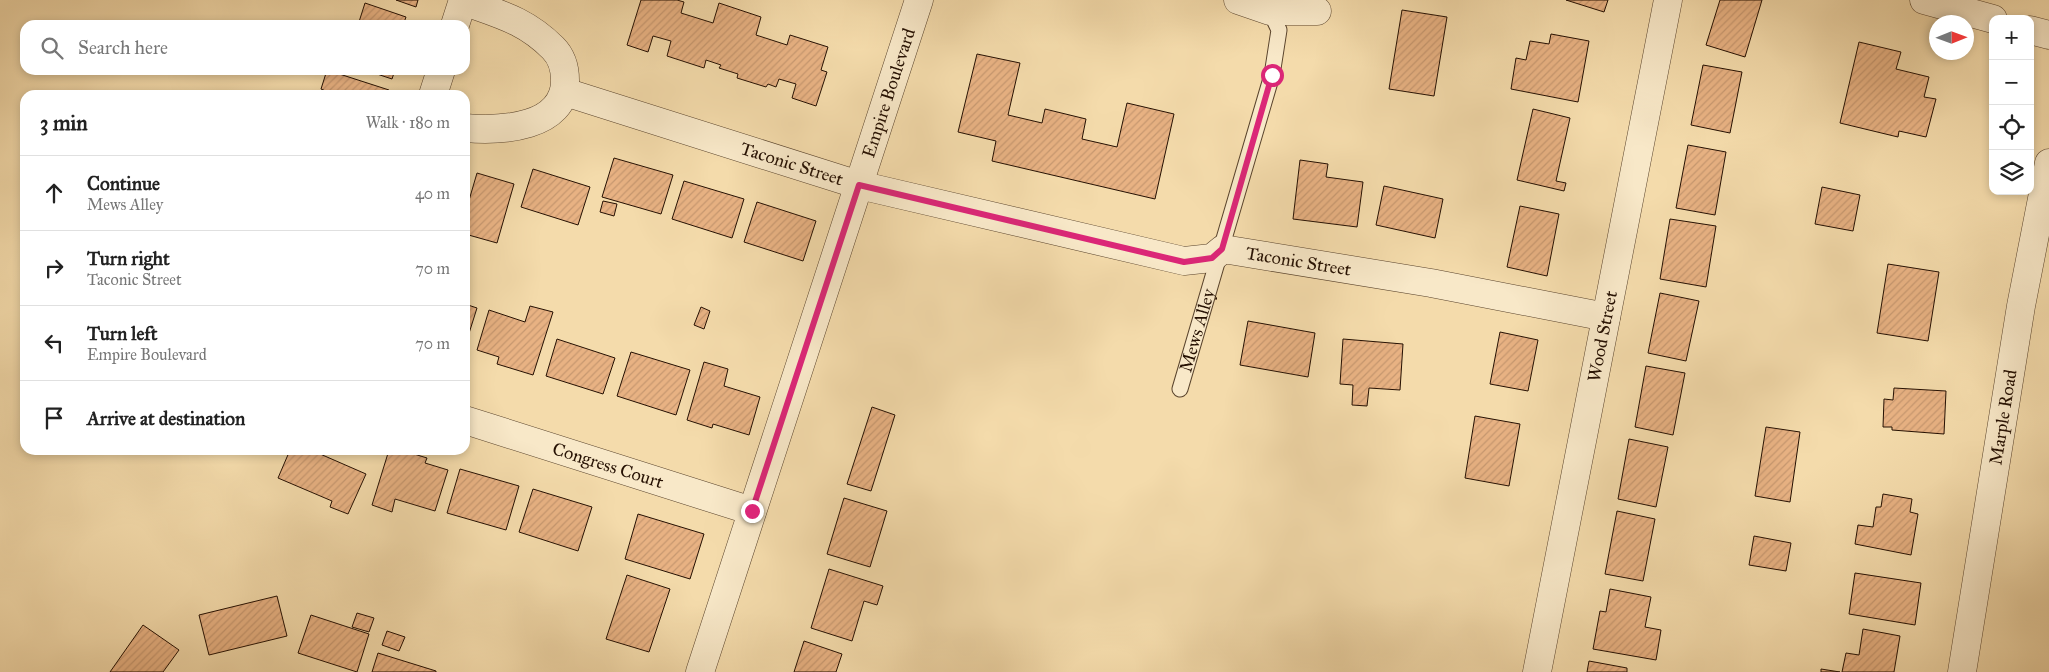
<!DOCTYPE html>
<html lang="en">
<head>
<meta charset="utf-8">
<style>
	body { margin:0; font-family:"IM FELL Great Primer",serif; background:#f2f2f2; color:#222 }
	.controls { position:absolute; right:15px; top:15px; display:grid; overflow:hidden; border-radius:10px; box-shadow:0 2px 8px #0003 }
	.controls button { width:45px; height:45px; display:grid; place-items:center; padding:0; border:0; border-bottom:1px solid #e0e0e0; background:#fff; color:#222; font:25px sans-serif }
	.compass { position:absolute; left:1929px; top:15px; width:45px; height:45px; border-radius:50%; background:#fff; box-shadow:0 2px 8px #0003; rotate:89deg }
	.stop { position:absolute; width:15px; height:15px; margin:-11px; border:4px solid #db2777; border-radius:50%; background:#fff }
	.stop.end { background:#db2777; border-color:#fff; box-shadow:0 1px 5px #0008 }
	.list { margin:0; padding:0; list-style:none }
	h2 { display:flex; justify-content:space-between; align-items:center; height:65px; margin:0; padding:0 20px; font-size:21px }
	h2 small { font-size:16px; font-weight:400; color:#767676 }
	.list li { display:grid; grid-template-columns:32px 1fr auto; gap:15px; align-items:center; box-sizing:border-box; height:75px; padding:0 20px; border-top:1px solid #e0e0e0 }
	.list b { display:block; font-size:19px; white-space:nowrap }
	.list p { margin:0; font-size:16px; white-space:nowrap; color:#767676 }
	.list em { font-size:16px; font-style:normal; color:#767676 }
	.icon { flex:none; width:28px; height:28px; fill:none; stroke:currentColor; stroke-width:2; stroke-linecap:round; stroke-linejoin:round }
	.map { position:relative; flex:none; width:2049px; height:672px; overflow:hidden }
	.search { position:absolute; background:#fff; box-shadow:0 2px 8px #0003; left:20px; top:20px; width:450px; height:55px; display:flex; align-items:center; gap:12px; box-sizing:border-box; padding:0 18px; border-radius:15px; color:#767676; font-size:19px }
	.panel { position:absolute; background:#fff; box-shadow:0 2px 8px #0003; left:20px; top:90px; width:450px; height:365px; border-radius:15px }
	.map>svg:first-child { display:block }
</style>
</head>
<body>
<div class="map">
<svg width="2049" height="672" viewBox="0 0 2049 672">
	<defs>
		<pattern id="building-hatch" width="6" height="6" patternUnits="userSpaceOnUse" patternTransform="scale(1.25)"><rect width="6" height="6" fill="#e8b283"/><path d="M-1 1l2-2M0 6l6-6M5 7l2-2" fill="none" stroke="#c79870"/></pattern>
	</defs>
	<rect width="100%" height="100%" fill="#f4dbab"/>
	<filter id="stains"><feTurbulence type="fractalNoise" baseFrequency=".004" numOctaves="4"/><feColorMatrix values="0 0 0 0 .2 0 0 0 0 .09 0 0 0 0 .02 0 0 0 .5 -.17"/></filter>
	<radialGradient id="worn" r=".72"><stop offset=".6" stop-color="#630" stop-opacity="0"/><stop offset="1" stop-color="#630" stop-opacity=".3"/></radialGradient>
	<!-- building -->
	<path fill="url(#building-hatch)" stroke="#251002" d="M396,0H418L416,7Z
		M641,0H677L684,2L681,13L713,23L719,3L761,17L756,35L787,45L790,35L828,47L821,70L827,72L816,106L792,98L796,84L779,79L776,87L768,84L766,87L737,78L738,74L719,68L721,65L706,60L704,68L667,56L671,41L653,36L648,52L627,45Z
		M1566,0H1608L1604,12Z
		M1720,0H1762L1745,57L1706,45Z
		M365,3L406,17L403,25H358Z
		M1402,10L1447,17L1434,96L1389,89Z
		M1551,34L1589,41L1578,102L1511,89L1516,58L1526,60L1530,41L1549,44Z
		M1859,42L1901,52L1896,69L1929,77L1924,97L1936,99L1926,137L1899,131L1898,137L1840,123Z
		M977,54L1020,63L1008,115L1042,123L1045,109L1086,119L1082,139L1117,147L1127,103L1174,114L1155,199L992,161L996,141L958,132Z
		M1703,65L1742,72L1730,133L1691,125Z
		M327,70L389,90L388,95H335L321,89Z
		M365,70H395L392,79Z
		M1533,109L1570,118L1556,181L1566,183L1564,191L1517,180Z
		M1688,145L1726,152L1715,215L1676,208Z
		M614,158L673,175L661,214L602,197Z
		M1300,160L1328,164L1326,177L1363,182L1357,227L1293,219Z
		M533,169L590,187L578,225L521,207Z
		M477,173L514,184L497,243L465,234V214Z
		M684,181L744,199L732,238L672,219Z
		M1384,186L1443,199L1435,238L1376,225Z
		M1822,187L1860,195L1853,231L1815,224Z
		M603,201L617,204L614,216L600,212Z
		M757,202L816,221L803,261L744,242Z
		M1520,206L1559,214L1547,276L1507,267Z
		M1670,219L1716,226L1706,287L1660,279Z
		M1888,264L1939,272L1928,341L1877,333Z
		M1660,293L1699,301L1686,361L1648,353Z
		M465,304L477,308L465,346Z
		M530,306L553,312L533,375L497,364L499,357L477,350L489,310L525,322Z
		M701,307L710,311L704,329L694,325Z
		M1248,321L1315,333L1308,377L1240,365Z
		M1500,332L1538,340L1528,391L1490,384Z
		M557,339L615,358L603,394L546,376Z
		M1343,339L1403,344L1400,390L1369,388L1367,406L1352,405L1353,385L1340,384Z
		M631,352L690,370L676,415L617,396Z
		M704,362L728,369L724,386L760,397L749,435L713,424L712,428L687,420Z
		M1646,366L1685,373L1673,435L1635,427Z
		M1894,388L1946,391L1944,434L1892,430V427H1883L1884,399L1893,400Z
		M872,407L895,415L871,491L847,484Z
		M1475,416L1520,424L1509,486L1465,478Z
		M1766,427L1800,432L1790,502L1755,496Z
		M1629,439L1668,447L1656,507L1618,499Z
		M290,450H311L366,474L348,514L330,507L332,501L278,478Z
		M389,450H401L427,458L425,463L448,470L435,511L395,499L392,512L372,505Z
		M460,469L519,486L506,530L447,513Z
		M533,489L592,507L578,551L519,532Z
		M1883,494L1912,499L1910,512L1918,514L1911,555L1855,544L1858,525L1873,527L1876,507H1881Z
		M844,498L887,511L870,567L827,554Z
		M1617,511L1655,519L1643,581L1605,574Z
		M638,514L704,534L690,579L625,559Z
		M1754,536L1791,543L1786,571L1749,565Z
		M829,569L883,586L877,605L864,601L852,641L811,628Z
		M1855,573L1921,583L1915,625L1849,614Z
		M627,575L670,589L649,652L606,639Z
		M1610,589L1651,597L1645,627L1661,630L1656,660L1593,649L1600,611L1606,612Z
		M277,596L287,636L209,655L199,615Z
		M357,613L374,618L369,632L352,627Z
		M311,615L369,634L357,672L298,653Z
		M143,625L179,650L163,672H110Z
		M1863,629L1900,636L1894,672H1842L1846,653L1859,655Z
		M387,631L405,637L399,651L382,645Z
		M804,641L842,654L836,672H794Z
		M378,653L436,671V672H372Z
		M1589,661L1627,668V672H1587Z
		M1821,669L1840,672H1821Z"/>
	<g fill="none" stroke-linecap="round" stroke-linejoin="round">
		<defs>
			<g id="service">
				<path id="s1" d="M1180,389L1272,75L1279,30L1270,11"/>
			</g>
			<g id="minor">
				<path d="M1238,0L1270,11H1317"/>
				<path d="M1924,0L1993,19"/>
				<path d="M463,1C499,14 525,20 553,48C562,57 565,69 565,80C566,128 501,131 465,128"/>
				<path d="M455,25L463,0"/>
				<path d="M2030,30L2049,35"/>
				<path id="s2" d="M565,92L859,185L1184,261L1212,258L1223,249L1431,283L1606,317"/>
				<path d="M433,95L441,70"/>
				<path id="s3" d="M465,420L752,511"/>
				<path id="s4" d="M700,672L919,0"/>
				<path id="s5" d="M1537,672L1668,0"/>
				<path id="s6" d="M1962,672L2021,306L2049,163"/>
			</g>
		</defs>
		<!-- service casing -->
		<use href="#service" stroke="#59432c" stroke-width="17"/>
		<!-- minor casing -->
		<use href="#minor" stroke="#59432c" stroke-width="29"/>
		<!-- service -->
		<use href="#service" stroke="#f8e8c8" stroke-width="15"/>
		<!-- minor -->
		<use href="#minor" stroke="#f8e8c8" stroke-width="28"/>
	</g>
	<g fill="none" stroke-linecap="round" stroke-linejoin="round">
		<!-- route -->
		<path stroke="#db2777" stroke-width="6" d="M752,511L859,185L1184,262L1212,258L1222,249L1272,75"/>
	</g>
	<g text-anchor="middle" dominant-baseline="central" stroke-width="5" stroke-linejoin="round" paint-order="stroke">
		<!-- street labels -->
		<g font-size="18" fill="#251002" stroke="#f8e8c8">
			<text stroke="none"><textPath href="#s4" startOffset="609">Empire Boulevard</textPath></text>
			<text stroke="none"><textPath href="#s2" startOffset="238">Taconic Street</textPath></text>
			<text stroke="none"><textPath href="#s2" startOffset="761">Taconic Street</textPath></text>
			<text stroke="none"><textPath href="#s1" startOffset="61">Mews Alley</textPath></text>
			<text stroke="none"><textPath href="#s5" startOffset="342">Wood Street</textPath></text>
			<text stroke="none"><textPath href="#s6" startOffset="258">Marple Road</textPath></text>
			<text stroke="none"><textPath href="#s3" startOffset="150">Congress Court</textPath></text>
		</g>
	</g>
	<rect width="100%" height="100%" filter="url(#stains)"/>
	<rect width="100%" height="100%" fill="url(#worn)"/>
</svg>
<div class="controls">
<button>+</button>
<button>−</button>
<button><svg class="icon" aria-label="locate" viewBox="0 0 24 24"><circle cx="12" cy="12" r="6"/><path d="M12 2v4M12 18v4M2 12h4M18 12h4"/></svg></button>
<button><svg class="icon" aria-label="layers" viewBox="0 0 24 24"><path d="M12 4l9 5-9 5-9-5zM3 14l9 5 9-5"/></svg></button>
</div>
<svg class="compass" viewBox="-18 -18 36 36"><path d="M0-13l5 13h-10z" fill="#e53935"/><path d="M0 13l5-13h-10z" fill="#767676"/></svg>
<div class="stop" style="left:1272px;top:75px"></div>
<div class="stop end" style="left:752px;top:511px"></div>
<div class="search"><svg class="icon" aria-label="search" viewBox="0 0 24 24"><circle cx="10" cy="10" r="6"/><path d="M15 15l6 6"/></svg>Search here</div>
<section class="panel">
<h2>3 min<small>Walk · 180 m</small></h2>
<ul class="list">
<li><svg class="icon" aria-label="ahead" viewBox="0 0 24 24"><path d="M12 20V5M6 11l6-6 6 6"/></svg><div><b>Continue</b><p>Mews Alley</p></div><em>40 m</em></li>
<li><svg class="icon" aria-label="right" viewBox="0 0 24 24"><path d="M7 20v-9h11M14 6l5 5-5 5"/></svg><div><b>Turn right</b><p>Taconic Street</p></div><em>70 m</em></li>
<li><svg class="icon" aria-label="left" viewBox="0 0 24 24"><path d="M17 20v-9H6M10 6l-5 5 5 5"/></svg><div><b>Turn left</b><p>Empire Boulevard</p></div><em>70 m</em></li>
<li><svg class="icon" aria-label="arrive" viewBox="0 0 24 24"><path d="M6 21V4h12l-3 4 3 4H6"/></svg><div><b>Arrive at destination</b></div></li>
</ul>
</section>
</div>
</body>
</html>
